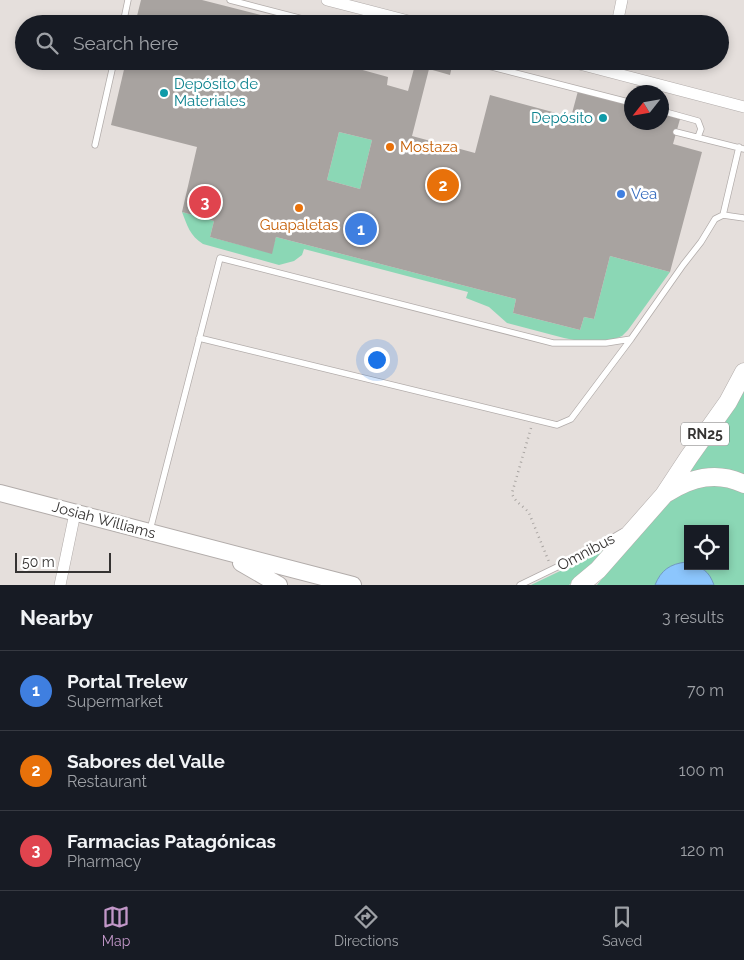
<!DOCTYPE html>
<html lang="en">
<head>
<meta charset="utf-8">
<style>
	body { margin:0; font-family:Raleway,sans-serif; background:#20242c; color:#f1f3f6 }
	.controls { position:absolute; right:15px; bottom:15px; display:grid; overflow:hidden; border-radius:0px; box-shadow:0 2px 8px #0003 }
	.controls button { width:45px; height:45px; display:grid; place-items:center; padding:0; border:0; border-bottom:1px solid #363941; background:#171b24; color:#f1f3f6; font:25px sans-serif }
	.compass { position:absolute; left:624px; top:85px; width:45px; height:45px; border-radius:50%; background:#171b24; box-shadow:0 2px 8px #0003; rotate:239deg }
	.scale { position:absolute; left:15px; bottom:12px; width:96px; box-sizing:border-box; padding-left:5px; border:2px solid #353332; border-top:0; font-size:14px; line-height:18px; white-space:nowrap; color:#353332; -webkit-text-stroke:4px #fff; paint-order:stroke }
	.you { position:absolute; left:376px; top:359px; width:18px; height:18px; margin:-12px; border:4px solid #fff; border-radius:50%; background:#1a73e8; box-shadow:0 0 0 8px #1a73e833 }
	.badge { display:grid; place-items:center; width:32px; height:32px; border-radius:50%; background:#c297c8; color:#fff; font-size:16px; font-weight:700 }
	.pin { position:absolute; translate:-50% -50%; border:2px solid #fff; box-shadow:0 1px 5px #0006 }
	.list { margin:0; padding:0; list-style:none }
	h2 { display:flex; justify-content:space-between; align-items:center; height:65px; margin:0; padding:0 20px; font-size:21px }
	h2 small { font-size:16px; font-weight:400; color:#9ea1a6 }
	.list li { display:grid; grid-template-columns:32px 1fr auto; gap:15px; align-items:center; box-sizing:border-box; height:80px; padding:0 20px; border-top:1px solid #363941 }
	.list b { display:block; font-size:19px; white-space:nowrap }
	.list p { margin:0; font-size:16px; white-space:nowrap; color:#9ea1a6 }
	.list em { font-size:16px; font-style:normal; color:#9ea1a6 }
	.icon { flex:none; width:28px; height:28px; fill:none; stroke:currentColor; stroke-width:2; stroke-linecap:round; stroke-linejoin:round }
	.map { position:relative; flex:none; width:744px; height:585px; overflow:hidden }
	.search { position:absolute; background:#171b24; box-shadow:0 2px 8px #0003; left:15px; right:15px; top:15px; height:55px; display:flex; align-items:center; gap:12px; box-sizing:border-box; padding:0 18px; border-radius:28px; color:#9ea1a6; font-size:19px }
	.sheet { height:305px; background:#171b24 }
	nav { display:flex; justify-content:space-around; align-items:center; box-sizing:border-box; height:70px; border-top:1px solid #363941; background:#171b24; font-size:14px; color:#9ea1a6 }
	nav a { display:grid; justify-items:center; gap:2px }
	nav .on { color:#c297c8 }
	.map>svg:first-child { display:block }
</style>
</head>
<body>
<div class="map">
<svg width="744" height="585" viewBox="0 0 744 585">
	<rect width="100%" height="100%" fill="#e5dfdc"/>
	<!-- green -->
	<path fill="#8bd7b5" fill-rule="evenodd" d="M339,132L372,140L360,189L327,180Z
		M182,212L214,221L210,237L271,253L276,237L516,299L513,313L580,330L584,317L594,319L610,256L670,272L628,330L622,336L612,340L584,342L564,338L507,323L489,307L466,298L468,292L304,249L302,255L294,261L279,265L203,244C190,236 187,225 182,212Z
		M744,383V479L683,480Z
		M700,480L744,489V585H597L664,501ZM688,529H725V566H688Z
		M610,547L569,585H531Z"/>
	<!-- water -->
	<path fill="#8cc6fd" stroke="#729ac0" d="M686,562H688V566C702,566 709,571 714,585H655C661,570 670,564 686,562Z"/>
	<!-- building -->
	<path fill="#a8a3a0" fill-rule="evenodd" d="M141,0H202L296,24H135Z
		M126,61H361L359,69L388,77L387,85L408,91L416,61L453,62L450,75L429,69L412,136L475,153L490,95L571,117L578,91L632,105V122H662V114L680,119L673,144L702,152L670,272L610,256L594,319L584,317L580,330L513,313L516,299L276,237L272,254L210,237L214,221L182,212L197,147L111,125ZM339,132L372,140L360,189L327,180Z"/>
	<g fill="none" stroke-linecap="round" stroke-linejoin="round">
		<defs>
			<path id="service" d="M230,0L322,24
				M123,24L128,0
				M469,61L632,103
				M662,111L698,121L701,129L698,137
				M676,132L744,149
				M95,145L114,61
				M723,215L739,147
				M199,338L557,425L571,419L631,339L683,265L701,242L715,219L723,215L744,218
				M150,530L220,258L553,343H606L631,339
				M520,585L588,552L622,532"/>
			<path id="minor" d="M327,0L420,24
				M617,24L622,0
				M568,61L744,107
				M60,585L75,513"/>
			<path id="secondary" d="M0,493L353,585
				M241,563L279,585"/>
			<path id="primary" d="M667,493C692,477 717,471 744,484
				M580,585L598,570L664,495L689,457L728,402L744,372"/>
		</defs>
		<!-- service casing -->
		<use href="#service" stroke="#b2acaa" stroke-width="7"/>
		<!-- minor casing -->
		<use href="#minor" stroke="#b2acaa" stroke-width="12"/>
		<!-- secondary casing -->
		<use href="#secondary" stroke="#b2acaa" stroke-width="18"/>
		<!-- primary casing -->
		<use href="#primary" stroke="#b2acaa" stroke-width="19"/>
		<!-- path -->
		<path stroke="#a8a4a1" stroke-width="2.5" stroke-dasharray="1 4" stroke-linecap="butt" d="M531,428L512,493C514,502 524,506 529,513L549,562"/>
		<!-- service -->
		<use href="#service" stroke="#fff" stroke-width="5.5"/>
		<!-- minor -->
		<use href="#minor" stroke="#fff" stroke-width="11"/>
		<!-- secondary -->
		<use href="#secondary" stroke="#fff" stroke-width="16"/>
		<!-- primary -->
		<use href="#primary" stroke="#fff" stroke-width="18"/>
	</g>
	<!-- markers -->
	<g fill="#0f9aa8" stroke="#fff" stroke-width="2">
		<circle cx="164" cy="93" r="5"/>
		<circle cx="603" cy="118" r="5"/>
	</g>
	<g fill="#e8710a" stroke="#fff" stroke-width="2">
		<circle cx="390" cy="147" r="5"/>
		<circle cx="299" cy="208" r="5"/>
	</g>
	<circle fill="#3f7fe0" stroke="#fff" stroke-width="2" cx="621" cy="194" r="5"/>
	<g text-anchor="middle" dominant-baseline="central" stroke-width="5" stroke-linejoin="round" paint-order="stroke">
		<!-- shield labels -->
		<rect fill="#fff" stroke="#727070" stroke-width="1" x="681" y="422.5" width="48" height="23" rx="4"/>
		<g font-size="14" font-weight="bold" fill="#353332">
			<text x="705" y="434">RN25</text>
		</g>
		<!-- culture labels -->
		<g font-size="15" fill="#0d838f" stroke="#fff" text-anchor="start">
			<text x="174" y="84">Depósito de<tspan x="174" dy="17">Materiales</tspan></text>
			<text x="593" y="118" text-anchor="end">Depósito</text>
		</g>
		<!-- food labels -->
		<g font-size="15" fill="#c56008" stroke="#fff" text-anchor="start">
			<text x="400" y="147">Mostaza</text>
			<text x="299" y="225" text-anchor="middle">Guapaletas</text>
		</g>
		<!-- shop labels -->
		<g font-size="15" fill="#366cbe" stroke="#fff" text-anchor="start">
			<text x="631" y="194">Vea</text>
		</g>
		<!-- street labels -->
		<g font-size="15" fill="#353332" stroke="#fff">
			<text transform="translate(104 520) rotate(15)">Josiah Williams</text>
			<text transform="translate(586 552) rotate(-28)">Omnibus</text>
		</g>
	</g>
</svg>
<div class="controls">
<button><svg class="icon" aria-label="locate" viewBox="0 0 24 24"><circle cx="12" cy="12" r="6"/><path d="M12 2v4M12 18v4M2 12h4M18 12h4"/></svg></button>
</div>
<svg class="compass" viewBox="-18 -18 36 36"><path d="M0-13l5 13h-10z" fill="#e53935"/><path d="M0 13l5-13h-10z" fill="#9ea1a6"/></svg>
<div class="scale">50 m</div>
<div class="you"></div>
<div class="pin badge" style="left:361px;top:229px;background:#3f7fe0">1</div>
<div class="pin badge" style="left:443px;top:185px;background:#e8710a">2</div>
<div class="pin badge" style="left:205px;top:202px;background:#e0444e">3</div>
<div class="search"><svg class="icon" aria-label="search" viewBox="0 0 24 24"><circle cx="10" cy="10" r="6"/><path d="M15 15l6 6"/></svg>Search here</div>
</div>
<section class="sheet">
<h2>Nearby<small>3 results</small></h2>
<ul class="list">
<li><span class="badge" style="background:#3f7fe0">1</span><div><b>Portal Trelew</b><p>Supermarket</p></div><em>70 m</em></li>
<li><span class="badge" style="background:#e8710a">2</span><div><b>Sabores del Valle</b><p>Restaurant</p></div><em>100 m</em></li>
<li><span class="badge" style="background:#e0444e">3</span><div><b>Farmacias Patagónicas</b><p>Pharmacy</p></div><em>120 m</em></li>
</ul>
</section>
<nav>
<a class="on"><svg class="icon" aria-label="map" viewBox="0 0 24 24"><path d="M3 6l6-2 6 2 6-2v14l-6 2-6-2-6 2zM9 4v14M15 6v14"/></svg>Map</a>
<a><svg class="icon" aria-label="directions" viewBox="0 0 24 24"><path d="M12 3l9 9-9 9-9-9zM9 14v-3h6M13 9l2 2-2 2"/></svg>Directions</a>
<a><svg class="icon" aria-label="saved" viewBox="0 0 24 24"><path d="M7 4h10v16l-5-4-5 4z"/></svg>Saved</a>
</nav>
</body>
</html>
